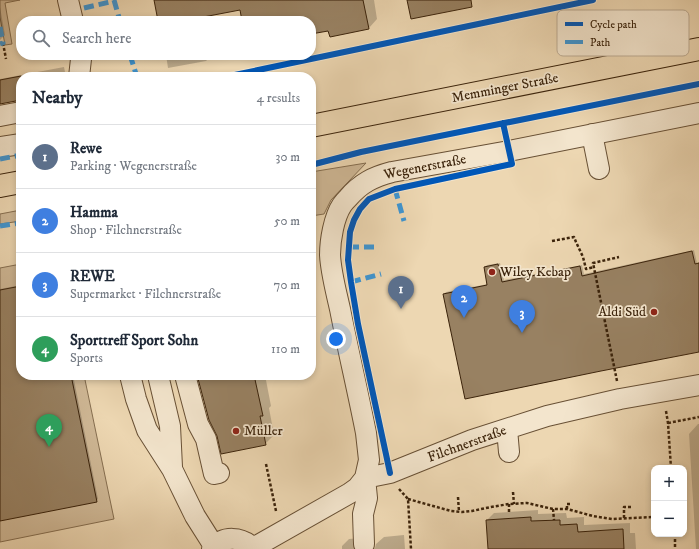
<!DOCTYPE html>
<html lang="en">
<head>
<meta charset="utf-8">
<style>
	body { margin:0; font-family:"IM FELL DW Pica",serif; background:#f2f2f3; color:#1f2937 }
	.controls { position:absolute; right:12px; bottom:12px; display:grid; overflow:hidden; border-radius:8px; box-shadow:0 2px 6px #0003 }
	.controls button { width:36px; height:36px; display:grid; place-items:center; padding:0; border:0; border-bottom:1px solid #e0e1e3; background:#fff; color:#1f2937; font:20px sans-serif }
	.you { position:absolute; left:336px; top:339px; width:14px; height:14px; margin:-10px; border:3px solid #fff; border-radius:50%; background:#1a73e8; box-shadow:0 0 0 6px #1a73e833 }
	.badge { display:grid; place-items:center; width:26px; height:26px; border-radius:50%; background:#ea580c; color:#fff; font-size:13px; font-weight:700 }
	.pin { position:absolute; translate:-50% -33px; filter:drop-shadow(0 1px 2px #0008) }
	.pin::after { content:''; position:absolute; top:21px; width:14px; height:12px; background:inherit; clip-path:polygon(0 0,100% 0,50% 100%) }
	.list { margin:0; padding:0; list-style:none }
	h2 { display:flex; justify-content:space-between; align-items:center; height:52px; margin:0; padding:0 16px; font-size:17px }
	h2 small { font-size:13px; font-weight:400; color:#747a83 }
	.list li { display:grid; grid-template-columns:26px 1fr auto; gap:12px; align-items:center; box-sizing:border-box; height:64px; padding:0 16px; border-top:1px solid #e0e1e3 }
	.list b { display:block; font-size:15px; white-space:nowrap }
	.list p { margin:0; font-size:13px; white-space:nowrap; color:#747a83 }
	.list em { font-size:13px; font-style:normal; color:#747a83 }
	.icon { flex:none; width:22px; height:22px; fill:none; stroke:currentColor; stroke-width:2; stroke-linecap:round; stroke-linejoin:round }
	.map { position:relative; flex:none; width:699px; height:549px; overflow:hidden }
	.search { position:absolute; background:#fff; box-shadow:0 2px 6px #0003; left:16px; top:16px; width:300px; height:44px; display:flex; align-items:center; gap:10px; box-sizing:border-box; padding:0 14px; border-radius:16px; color:#747a83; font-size:15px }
	.panel { position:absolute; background:#fff; box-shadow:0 2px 6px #0003; left:16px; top:72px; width:300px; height:308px; border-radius:16px }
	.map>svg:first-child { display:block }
</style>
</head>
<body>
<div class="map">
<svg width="699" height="549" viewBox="0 0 699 549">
	<rect width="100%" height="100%" fill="#edd7b2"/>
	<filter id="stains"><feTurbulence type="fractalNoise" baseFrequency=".005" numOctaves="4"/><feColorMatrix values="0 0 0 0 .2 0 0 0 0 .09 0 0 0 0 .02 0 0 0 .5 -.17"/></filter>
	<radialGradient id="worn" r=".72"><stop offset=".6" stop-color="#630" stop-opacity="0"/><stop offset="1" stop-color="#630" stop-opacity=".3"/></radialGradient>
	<!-- green -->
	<path fill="#cfb896" stroke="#856e50" d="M0,0H20L5,3L12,44L5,45L0,17Z
		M366,163L331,200L324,214L311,216V172Z
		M21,210V221L0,224V214Z
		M21,264V375H84L114,519L0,542V268Z"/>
	<!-- shadow -->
	<path fill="#0003" d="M155,0H374L377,19L369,28L329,30L311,33V21H243L241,9L208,15L209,21H159Z
		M0,7L5,35L0,40Z
		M166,55H212L206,61L168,68Z
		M64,67L66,77H21V99L0,103V79Z
		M694,250L697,263L699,262V351L444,294L446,292L488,284L485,267L487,265L500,263L504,280L582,265L584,274Z
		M21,285V375H73L98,499L96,501L0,520V289Z
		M198,375H265L271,406L269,408L274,435L265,444L218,436Z
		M698,424H699V549H696L689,434Z
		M538,510V514L566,513L567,518L584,517V525L630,523V533H635L636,549H489L487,520L494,513Z
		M404,535L405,549H342V546L349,539L360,538L372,549L375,548L376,544L384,537Z"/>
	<!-- building -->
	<path fill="#988162" stroke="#3b230b" d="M154,0H363L369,29L330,37L328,31L311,34V21H242L240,10L198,18L199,21H158Z
		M407,0H471L472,7L411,19Z
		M21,76V100L0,104V80Z
		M692,251L695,264L699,263V352L601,371L465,399L443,294L487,285L484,267L498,264L502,282L580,266L582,276Z
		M21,286V375H71L97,502L0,521V290Z
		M197,375H254L263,416H260L266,445L221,454L217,436L209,420Z
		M531,517V521L560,520V525L577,524L578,532L623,529L624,549H488L486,520Z"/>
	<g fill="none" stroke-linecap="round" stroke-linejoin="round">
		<defs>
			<path id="minor" d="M68,0L73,21
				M79,77L81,59L80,55
				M0,116L21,112
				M592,134L599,169
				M0,147L21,144
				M130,375L136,399L147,430L172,469L195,516L214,546
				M158,375L170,426L172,467
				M185,375L198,424L206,439L214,474L219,473
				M507,429L509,452
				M364,544L363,514L367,498L365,478L369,460L366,433C358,392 348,350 340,309C336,291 331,273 330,255C330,240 334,217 342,205C344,202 346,200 348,198C361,183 373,177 392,172L509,151L699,113
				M253,548L350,493L357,488L365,478L390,473L472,440L547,416L620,399L699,385
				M212,549C223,535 242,536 254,549"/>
			<path id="major" d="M311,126L699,49
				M0,186L21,182"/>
		</defs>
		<!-- minor casing -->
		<use href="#minor" stroke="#685035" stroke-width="22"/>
		<!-- major casing -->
		<use href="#major" stroke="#3b230b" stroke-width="24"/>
		<!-- path -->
		<path stroke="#3b230b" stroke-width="2.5" stroke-dasharray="3 2" stroke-linecap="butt" d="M3,43L6,59
			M552,241L574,237L576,242L583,257L586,269L594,267
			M617,381L593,263L619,257
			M666,411L668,423L671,468
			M668,423L699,417
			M266,464L276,511
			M399,489L408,499L411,549
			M513,492L514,504
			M458,497L459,512
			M408,499L451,511L462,512L472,511L491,507L509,504L527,503L553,509H567L593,516L612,519L654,517
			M509,504V513
			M553,509L554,520
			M567,509V504H572
			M624,518V507H632
			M675,534V549"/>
		<!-- minor -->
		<use href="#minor" stroke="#f3e5cd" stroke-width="20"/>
		<!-- major -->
		<use href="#major" stroke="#edd7b2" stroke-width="22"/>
		<!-- quiet -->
		<path stroke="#3e95d2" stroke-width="5" stroke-dasharray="10 5" stroke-linecap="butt" d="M114,0L120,21
			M84,8L114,1
			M0,27L3,43L0,44
			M130,55L137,77
			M0,159L21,155
			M395,189L404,221
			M0,226L21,223
			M349,247H378
			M351,282L381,274"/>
		<defs>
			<path id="cycleway" d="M225,77L593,0
				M311,165L361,152L415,141L699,84
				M390,473L358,324L351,282L348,260L350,232L354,220L360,209L369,199L395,189L512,164L503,123"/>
		</defs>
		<!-- cycleway casing -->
		<use href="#cycleway" stroke="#f3e5cd" stroke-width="8"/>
		<!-- cycleway -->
		<use href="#cycleway" stroke="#0057b8" stroke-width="6"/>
	</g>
	<!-- markers -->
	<g fill="#8f2418" stroke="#f3e5cd" stroke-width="1.5">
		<circle cx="492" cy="272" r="4"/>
		<circle cx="654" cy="312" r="4"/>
		<circle cx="236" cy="431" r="4"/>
	</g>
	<g text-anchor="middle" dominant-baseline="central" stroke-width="3.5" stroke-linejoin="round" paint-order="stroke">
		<!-- street labels -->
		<g font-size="14" fill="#3b230b" stroke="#f3e5cd">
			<text transform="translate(505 88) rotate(-11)">Memminger Straße</text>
			<text transform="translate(425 167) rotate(-11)">Wegenerstraße</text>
			<text transform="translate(467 444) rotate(-20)">Filchnerstraße</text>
		</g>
		<!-- poi labels -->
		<g font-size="14" fill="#3b230b" stroke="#f3e5cd" text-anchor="start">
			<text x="500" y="272">Wiley Kebap</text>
			<text x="646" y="312" text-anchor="end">Aldi Süd</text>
			<text x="244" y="431">Müller</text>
		</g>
	</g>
	<!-- legend -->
	<rect x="557" y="10" width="132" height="46" rx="6" fill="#f3e5cd" stroke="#bcab93" stroke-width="1"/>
	<rect x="565" y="22" width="18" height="4" fill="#0057b8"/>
	<rect x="565" y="40" width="18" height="4" fill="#3e95d2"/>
	<g font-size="11" fill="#3b230b">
		<text x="590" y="28">Cycle path</text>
		<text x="590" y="46">Path</text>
	</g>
	<rect width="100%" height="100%" filter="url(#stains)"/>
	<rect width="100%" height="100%" fill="url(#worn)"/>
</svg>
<div class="controls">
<button>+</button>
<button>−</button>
</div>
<div class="you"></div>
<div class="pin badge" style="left:401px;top:309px;background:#5c6f8a">1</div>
<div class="pin badge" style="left:464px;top:318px;background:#3f7fe0">2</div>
<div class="pin badge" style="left:522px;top:333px;background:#3f7fe0">3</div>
<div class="pin badge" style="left:49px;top:447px;background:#2e9e5b">4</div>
<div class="search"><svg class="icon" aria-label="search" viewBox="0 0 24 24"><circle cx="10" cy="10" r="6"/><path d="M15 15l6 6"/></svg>Search here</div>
<section class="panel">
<h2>Nearby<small>4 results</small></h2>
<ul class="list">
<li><span class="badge" style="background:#5c6f8a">1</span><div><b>Rewe</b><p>Parking · Wegenerstraße</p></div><em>30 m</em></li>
<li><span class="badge" style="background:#3f7fe0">2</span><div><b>Hamma</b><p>Shop · Filchnerstraße</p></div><em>50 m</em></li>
<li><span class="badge" style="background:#3f7fe0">3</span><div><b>REWE</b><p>Supermarket · Filchnerstraße</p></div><em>70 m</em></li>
<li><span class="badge" style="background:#2e9e5b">4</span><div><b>Sporttreff Sport Sohn</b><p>Sports</p></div><em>110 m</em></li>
</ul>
</section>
</div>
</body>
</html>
